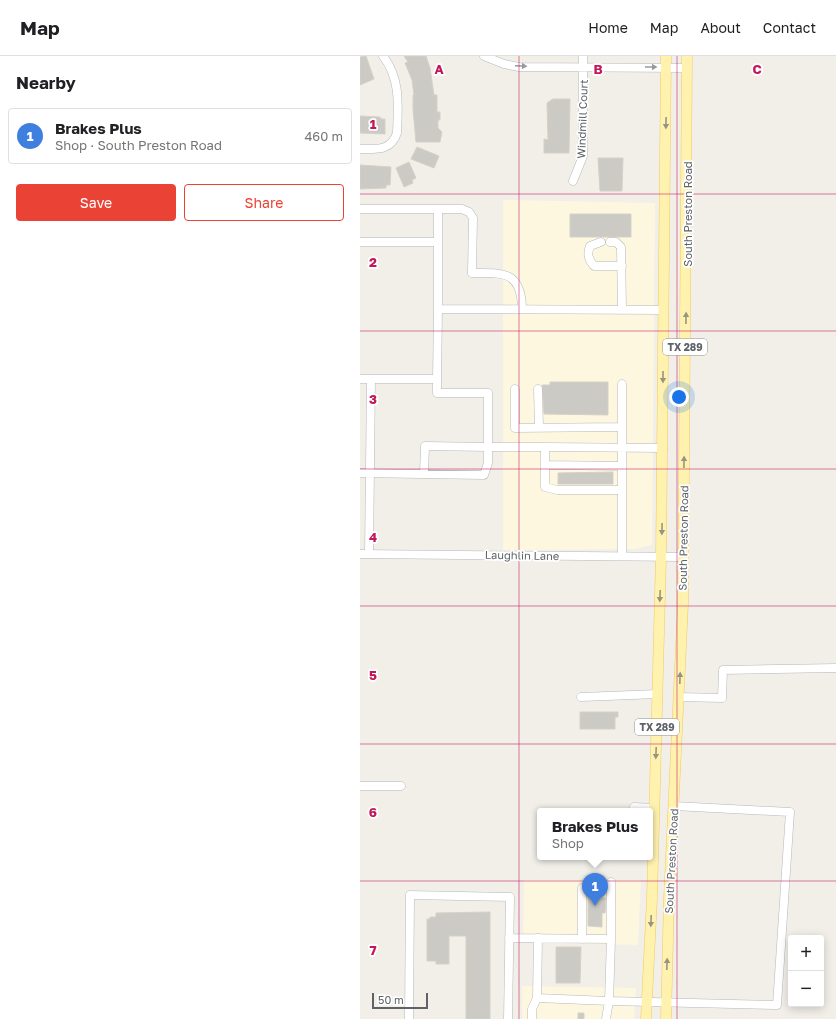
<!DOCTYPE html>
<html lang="en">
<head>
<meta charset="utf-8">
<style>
	body { margin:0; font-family:"Golos Text",sans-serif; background:#f2f2f2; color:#202124 }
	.controls { position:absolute; right:12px; bottom:12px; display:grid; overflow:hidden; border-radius:4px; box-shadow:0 2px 10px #0003 }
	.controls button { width:36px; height:36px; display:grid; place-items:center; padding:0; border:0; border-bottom:1px solid #e0e0e0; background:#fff; color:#202124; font:20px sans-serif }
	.scale { position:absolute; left:12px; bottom:10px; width:56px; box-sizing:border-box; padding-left:4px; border:2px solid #5f6368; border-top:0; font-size:11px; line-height:14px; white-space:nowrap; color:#5f6368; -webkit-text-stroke:3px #fff; paint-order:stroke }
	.you { position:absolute; left:319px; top:341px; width:14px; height:14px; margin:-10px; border:3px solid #fff; border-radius:50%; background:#1a73e8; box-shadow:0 0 0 6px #1a73e833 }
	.badge { display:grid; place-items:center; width:26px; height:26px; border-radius:50%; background:#ea4335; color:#fff; font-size:13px; font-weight:700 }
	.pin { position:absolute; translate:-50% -33px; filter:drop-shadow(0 1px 2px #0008) }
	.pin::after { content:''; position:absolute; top:21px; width:14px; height:12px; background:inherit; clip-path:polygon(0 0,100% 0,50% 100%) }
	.popup { position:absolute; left:177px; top:752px; width:116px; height:52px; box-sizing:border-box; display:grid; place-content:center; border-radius:4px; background:#fff; filter:drop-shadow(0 1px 3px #0005); font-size:13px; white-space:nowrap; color:#757577 }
	.popup b { font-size:15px; color:#202124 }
	.popup::after { content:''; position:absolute; left:50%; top:100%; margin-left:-8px; border:8px solid transparent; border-top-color:#fff }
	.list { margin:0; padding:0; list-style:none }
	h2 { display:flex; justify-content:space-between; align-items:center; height:52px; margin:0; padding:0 16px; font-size:17px }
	h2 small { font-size:13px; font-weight:400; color:#757577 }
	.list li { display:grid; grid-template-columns:26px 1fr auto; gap:12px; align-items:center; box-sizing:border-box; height:56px; margin:0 8px 8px; padding:0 8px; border:1px solid #e0e0e0; border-radius:4px }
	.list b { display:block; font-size:15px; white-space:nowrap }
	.list p { margin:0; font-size:13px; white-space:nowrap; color:#757577 }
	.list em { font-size:13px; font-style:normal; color:#757577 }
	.actions { display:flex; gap:8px; padding:12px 16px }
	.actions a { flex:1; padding:9px 0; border:1px solid #ea4335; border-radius:4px; text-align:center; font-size:14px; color:#ea4335 }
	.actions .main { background:#ea4335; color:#fff }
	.map { position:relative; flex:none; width:476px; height:963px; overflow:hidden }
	header { display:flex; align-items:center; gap:24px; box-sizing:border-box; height:56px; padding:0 20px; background:#fff; border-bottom:1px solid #e0e0e0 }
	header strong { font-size:19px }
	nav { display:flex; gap:22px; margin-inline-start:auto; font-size:14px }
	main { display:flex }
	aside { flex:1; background:#fff }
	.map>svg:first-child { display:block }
</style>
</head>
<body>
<header>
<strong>Map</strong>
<nav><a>Home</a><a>Map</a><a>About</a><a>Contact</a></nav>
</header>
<main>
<aside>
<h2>Nearby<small></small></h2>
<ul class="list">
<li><span class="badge" style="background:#3f7fe0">1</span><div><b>Brakes Plus</b><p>Shop · South Preston Road</p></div><em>460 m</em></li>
</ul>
<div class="actions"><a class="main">Save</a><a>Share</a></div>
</aside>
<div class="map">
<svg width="476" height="963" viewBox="0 0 476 963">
	<rect width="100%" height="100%" fill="#f1efe8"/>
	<!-- commercial -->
	<path fill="#fef7e0" d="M143,144L295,147L292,489L275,493L143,494Z
		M164,824H281L278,889L163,886Z
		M162,930L276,932L274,963H162Z"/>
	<!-- building -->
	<path fill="#cccac5" stroke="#d6d1c6" d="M6,0L14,23L0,29V1Z
		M44,0H66L70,12L74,39H77V56H80V64H78V72L82,76L80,86H56L53,53V39H54L52,24L45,7L48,6Z
		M193,43H210L209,97H184V83L188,84L187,47Z
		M0,60L20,61L21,63H25V78L0,77Z
		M57,91L79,100L74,112L51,103Z
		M238,102H263L262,135H240Z
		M49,106L56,122L52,124L53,127L44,131L36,112Z
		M0,109L31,111L30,129H26V132L0,133Z
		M210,158H271V181H210Z
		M190,326H248V359L184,358L182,329H190Z
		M253,416V428H198V417Z
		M220,656H258V661H255V673H220Z
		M228,835L239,836V842H246L245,857H242V871L228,870Z
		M130,856V963H106V880H89V908H76V905H67V863H70V861H76V857Z
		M196,891H221L220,927H196Z
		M218,957H224V963H218Z"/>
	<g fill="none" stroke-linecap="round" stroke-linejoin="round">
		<defs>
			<path id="minor" d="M124,0L144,8L159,11L327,12
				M0,93C17,93 31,95 37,77C38,50 41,23 23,0
				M213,125L223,100V0
				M0,153H102L109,156L113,162L112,217C142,217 161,214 162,252
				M78,153V253L303,254
				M0,186H78
				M241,186L230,190C227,198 228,203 234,210H262
				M250,186H256L261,191L262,253
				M0,323H11L9,498
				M11,323H77V337H128V391L65,390L64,418
				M77,323L78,253
				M155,333V372L262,371V328
				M178,333L179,372
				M185,409L262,410
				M0,417L124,419L128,407V391H185
				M262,434H197L185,431V391L303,392
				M0,498L323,501
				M262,500V371
				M221,641L298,638
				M319,641L362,642L363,614L476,612
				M0,730H41
				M274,751L294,752
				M149,882L251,883L249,945L417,949L430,756L314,750
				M222,883V832
				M251,883V826
				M177,942L249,945L246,963
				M49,963L50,839L150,841L148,963
				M172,963V953L177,942L178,882"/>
			<path id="major" d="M286,963L292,842L301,501L306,0
				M306,963L309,843L323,548L327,0"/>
		</defs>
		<!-- minor casing -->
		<use href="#minor" stroke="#b5b8bc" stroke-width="9"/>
		<!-- major casing -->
		<use href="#major" stroke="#f2c960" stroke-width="11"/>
		<!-- minor -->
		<use href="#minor" stroke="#fff" stroke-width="8"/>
		<!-- major -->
		<use href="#major" stroke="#fff2af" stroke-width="10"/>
	</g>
	<!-- one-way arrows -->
	<defs><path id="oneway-solid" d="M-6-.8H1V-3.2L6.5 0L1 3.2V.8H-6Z"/></defs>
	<g fill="#979a9d">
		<use href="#oneway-solid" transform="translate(161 10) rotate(3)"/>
		<use href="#oneway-solid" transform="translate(291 11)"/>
	</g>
	<g fill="#979581">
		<use href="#oneway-solid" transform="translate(306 67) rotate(91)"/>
		<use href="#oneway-solid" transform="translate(326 262) rotate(-89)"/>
		<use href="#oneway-solid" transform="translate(303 321) rotate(90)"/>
		<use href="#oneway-solid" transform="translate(324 406) rotate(-89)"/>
		<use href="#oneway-solid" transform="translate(302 473) rotate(91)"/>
		<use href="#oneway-solid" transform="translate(300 540) rotate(92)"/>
		<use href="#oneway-solid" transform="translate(320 622) rotate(-88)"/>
		<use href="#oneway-solid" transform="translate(296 697) rotate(92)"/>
		<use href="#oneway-solid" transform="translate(291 865) rotate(92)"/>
		<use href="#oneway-solid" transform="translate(307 908) rotate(-88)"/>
	</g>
	<!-- grid -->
	<path fill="none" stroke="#c2185b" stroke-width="1" stroke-opacity="0.55" d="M159,0V963M317,0V963M0,138H476M0,275H476M0,413H476M0,550H476M0,688H476M0,825H476"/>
	<g text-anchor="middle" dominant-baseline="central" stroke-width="3.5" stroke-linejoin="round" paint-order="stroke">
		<!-- shield labels -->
		<g fill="#fff" stroke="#8f9295" stroke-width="1">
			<rect x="303" y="283" width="44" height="16" rx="3"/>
			<rect x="275" y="663" width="44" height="16" rx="3"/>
		</g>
		<g font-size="10" font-weight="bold" fill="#5f6368">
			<text x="325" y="291">TX 289</text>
			<text x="297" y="671">TX 289</text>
		</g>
		<!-- street labels -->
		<g font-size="11" fill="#5f6368" stroke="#fff">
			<text transform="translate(222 63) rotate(-88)">Windmill Court</text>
			<text transform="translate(327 158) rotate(-90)">South Preston Road</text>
			<text transform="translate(323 482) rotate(-89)">South Preston Road</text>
			<text transform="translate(162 499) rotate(1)">Laughlin Lane</text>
			<text transform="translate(311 805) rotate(-87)">South Preston Road</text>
		</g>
	</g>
	<g font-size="13" text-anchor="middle" font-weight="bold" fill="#c2185b" stroke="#fff" stroke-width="3.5" stroke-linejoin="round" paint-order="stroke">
		<text x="79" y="18">A</text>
		<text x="238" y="18">B</text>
		<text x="397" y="18">C</text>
		<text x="13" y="73">1</text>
		<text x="13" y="211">2</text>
		<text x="13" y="348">3</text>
		<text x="13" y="486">4</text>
		<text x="13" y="624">5</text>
		<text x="13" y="761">6</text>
		<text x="13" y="899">7</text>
	</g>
</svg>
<div class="controls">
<button>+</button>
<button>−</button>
</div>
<div class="scale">50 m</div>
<div class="you"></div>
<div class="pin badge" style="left:235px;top:850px;background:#3f7fe0">1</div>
<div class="popup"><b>Brakes Plus</b>Shop</div>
</div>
</main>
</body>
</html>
